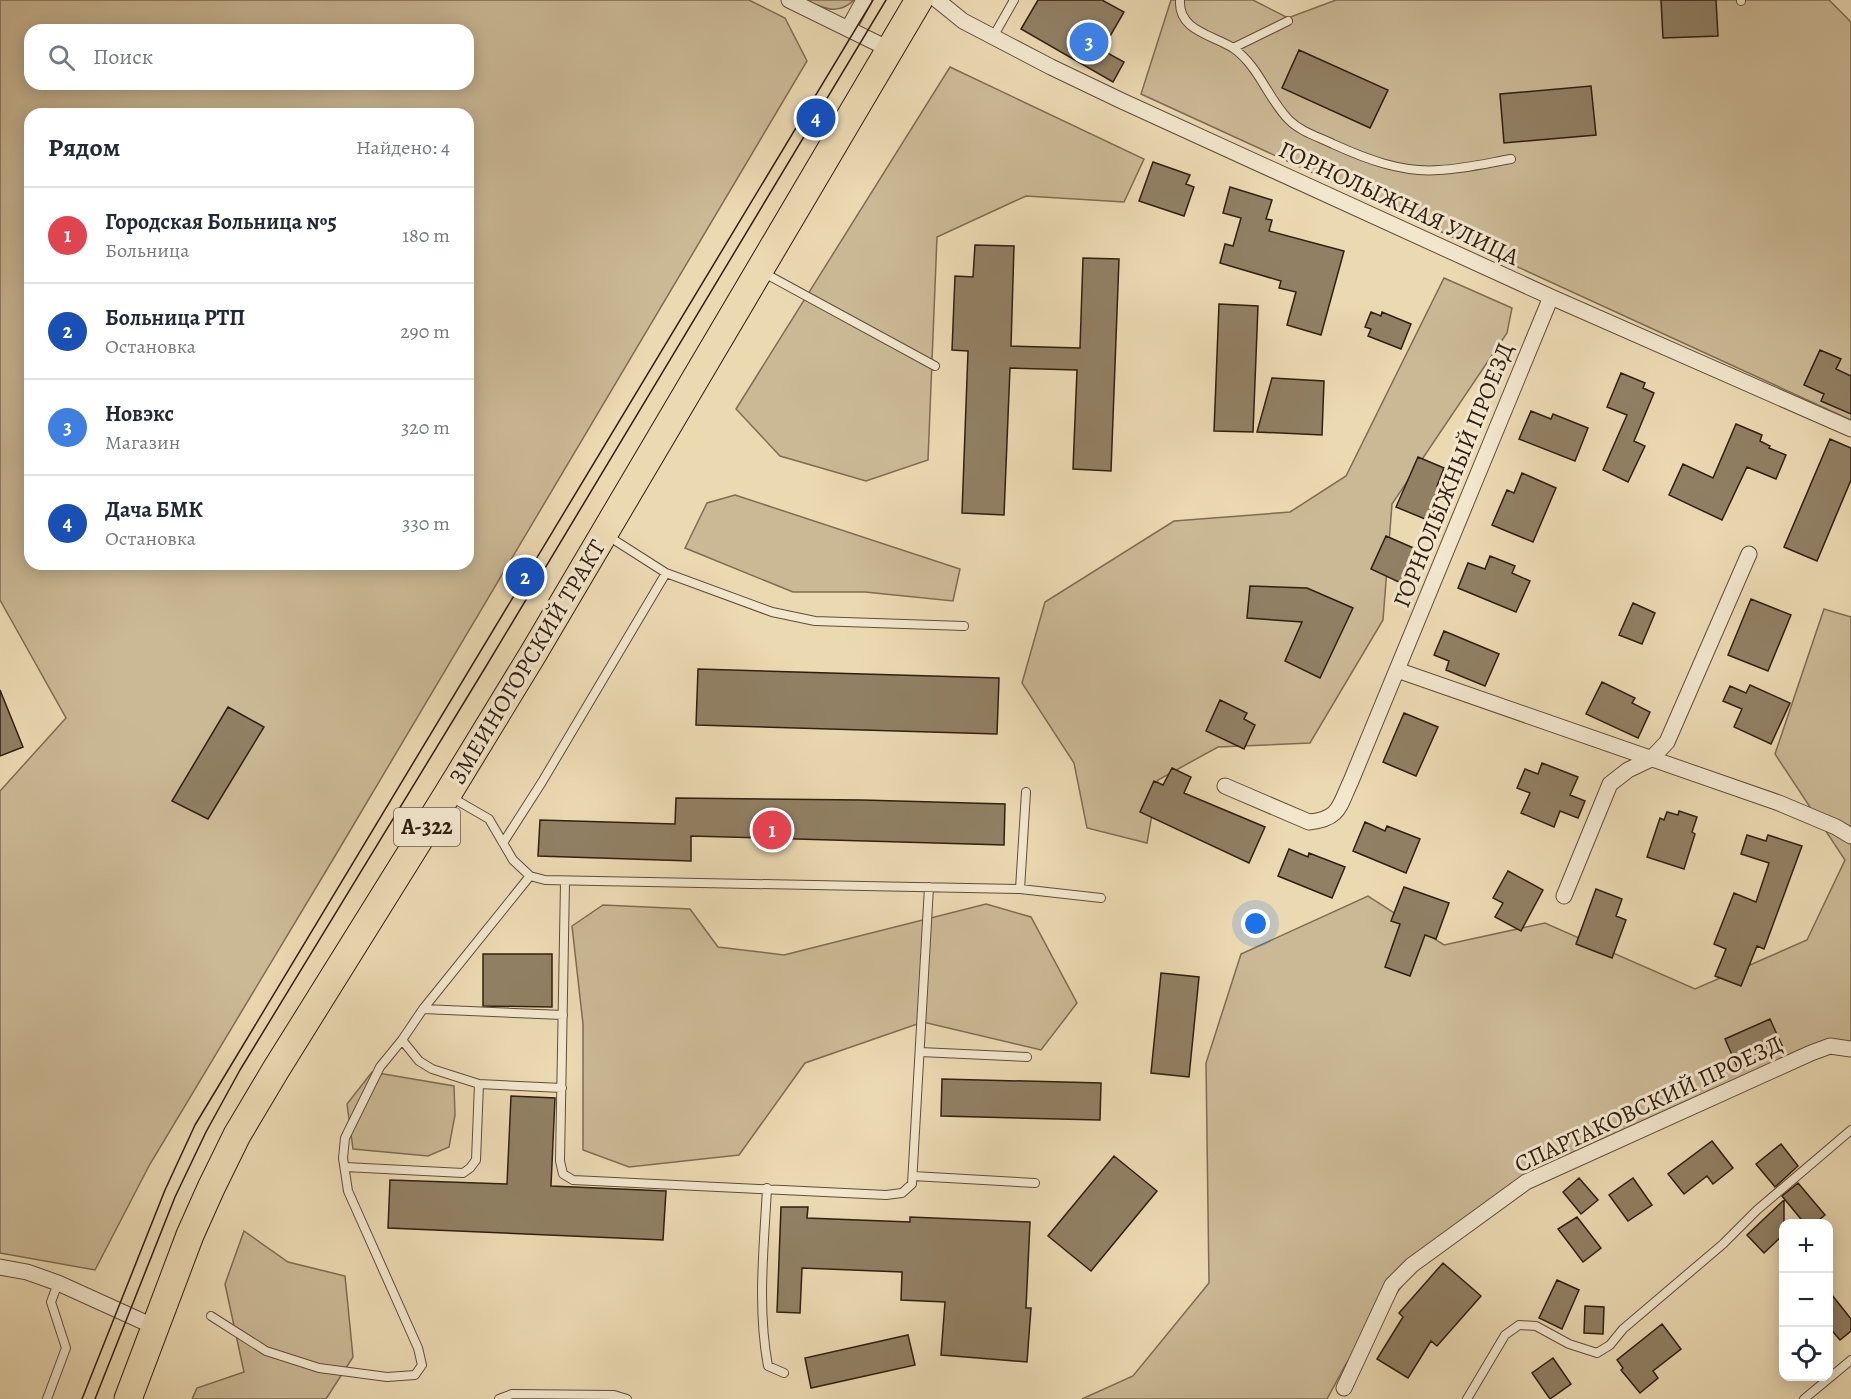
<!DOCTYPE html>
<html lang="ru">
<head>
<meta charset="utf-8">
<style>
	body { margin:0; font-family:Alegreya,serif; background:#f6f6f7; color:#1f2937 }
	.controls { position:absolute; right:18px; bottom:18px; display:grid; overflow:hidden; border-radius:12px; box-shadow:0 3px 15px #0003 }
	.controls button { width:54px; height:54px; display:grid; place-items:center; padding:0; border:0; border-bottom:2px solid #e0e1e3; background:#fff; color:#1f2937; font:30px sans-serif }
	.you { position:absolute; left:1256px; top:924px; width:21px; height:21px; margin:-15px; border:4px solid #fff; border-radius:50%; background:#1a73e8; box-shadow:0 0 0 9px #1a73e833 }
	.badge { display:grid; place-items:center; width:39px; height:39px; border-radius:50%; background:#8f2418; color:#fff; font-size:20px; font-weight:700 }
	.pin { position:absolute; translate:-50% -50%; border:3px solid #fff; box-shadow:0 2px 6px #0006 }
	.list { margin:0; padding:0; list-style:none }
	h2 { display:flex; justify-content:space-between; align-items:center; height:78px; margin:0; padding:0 24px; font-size:26px }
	h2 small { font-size:20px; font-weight:400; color:#747a83 }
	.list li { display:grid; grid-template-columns:39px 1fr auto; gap:18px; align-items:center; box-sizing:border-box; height:96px; padding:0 24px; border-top:2px solid #e0e1e3 }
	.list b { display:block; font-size:22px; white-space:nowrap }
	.list p { margin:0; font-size:20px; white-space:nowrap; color:#747a83 }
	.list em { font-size:20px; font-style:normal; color:#747a83 }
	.icon { flex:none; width:33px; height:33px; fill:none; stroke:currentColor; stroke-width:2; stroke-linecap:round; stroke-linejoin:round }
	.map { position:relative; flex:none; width:1851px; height:1399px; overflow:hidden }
	.search { position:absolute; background:#fff; box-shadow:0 3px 15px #0003; left:24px; top:24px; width:450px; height:66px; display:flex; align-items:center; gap:15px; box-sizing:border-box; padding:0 21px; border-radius:18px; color:#747a83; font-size:22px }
	.panel { position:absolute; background:#fff; box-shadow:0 3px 15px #0003; left:24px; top:108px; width:450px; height:462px; border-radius:18px }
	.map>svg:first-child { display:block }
</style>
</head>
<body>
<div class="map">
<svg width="1851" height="1399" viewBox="0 0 1851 1399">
	<rect width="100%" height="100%" fill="#ebd9b2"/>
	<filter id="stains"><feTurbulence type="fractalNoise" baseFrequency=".00333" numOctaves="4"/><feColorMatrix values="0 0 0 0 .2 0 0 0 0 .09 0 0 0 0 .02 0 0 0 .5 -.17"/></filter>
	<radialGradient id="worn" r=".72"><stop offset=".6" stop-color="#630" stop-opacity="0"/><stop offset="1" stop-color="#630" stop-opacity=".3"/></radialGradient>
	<!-- green -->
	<path fill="#cbb996" stroke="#7e6c53" stroke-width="1.5" fill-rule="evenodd" d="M0,0H749L785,18L807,61L338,851L150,1164L95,1270L0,1253V791L66,718L0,600ZM30,30H468V84H30ZM30,114H468V564H30Z
		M805,0H854C838,16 823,8 805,0Z
		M1171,0H1253L1288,18L1336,0H1829L1851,22V420L1141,94Z
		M950,67L1144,159L1124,202L1026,196L937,237L928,460L866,481L780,456L736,409Z
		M1444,278L1512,308L1507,333L1392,504L1383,620L1310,743L1218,747L1158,780L1147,843L1087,828L1074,763L1022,683L1045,602L1174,521L1290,512L1346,476Z
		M735,495L960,569L953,601L865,592H793L685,548L707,503Z
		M1824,609L1851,617V1050L1826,1041L1552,1170L1414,1269L1346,1364L1327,1399H1082L1133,1376L1209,1283L1206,1063L1241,954L1368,896L1444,945L1545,923L1695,989L1807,940L1845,860L1775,754Z
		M986,904L1031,917L1077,1003L1041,1050L923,1022L805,1063L739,1155L629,1167L583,1150V1024L572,926L603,905L690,909L718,947L784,955Z
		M372,1072L454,1086L455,1115L449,1147L428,1156L353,1149L347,1104Z
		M244,1231L288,1262L345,1276L353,1357L326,1399H192L197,1388L244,1372L225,1284Z"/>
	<!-- building -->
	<path fill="#918064" stroke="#301f10" stroke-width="1.5" d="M1038,0H1102L1124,12L1102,50L1124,62L1113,82L1021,29Z
		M1661,0H1716L1718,36L1663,38Z
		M1299,50L1388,90L1370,128L1282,88Z
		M1591,86L1596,135L1504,143L1500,94Z
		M1153,162L1190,175L1186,184L1194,187L1184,216L1139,201Z
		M1230,187L1272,200L1266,219L1272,220L1269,231L1344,251L1321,335L1287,325L1296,292L1279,288L1281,281L1220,263L1225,244L1233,246L1241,218L1223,213Z
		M975,245L1014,246L1011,346L1080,348L1083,258L1119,259L1111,471L1073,469L1077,370L1010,368L1004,515L962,513L968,351L952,350L955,276L973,277Z
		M1219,304L1258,306L1253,432L1214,431Z
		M1371,312L1381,316L1382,312L1411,324L1401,349L1368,336L1371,329L1365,327Z
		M1820,350L1841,359L1836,369L1851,376V414L1821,401L1824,394L1804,385Z
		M1621,373L1645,383L1643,388L1654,393L1634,441L1645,446L1628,482L1603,470L1627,415L1607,407Z
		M1272,378L1324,381L1322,435L1257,432Z
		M1531,411L1551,419L1553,414L1588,428L1575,461L1519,439Z
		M1736,424L1762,435L1760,441L1770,446L1769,448L1786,455L1776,479L1747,467L1722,520L1669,495L1683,464L1713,478Z
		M1830,439L1851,448V480L1817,561L1784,547Z
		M1418,457L1444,468L1437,486L1444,489L1430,521L1396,507Z
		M1522,473L1556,488L1533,542L1492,525L1507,490L1514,493Z
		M1386,536L1418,550L1403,584L1371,569Z
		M1490,556L1515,566L1512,573L1530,581L1516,612L1458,588L1468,563L1485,569Z
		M1250,586L1307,588L1353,608L1320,678L1285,661L1302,622L1247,618Z
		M1751,599L1791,615L1768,671L1728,655Z
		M1633,603L1655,613L1642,644L1619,635Z
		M1444,631L1499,654L1485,686L1446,670L1449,661L1434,655Z
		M698,669L999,678L997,734L696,725Z
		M1602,682L1635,698L1632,703L1650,712L1638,738L1586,714Z
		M1750,685L1790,703L1771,744L1734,727L1742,709L1723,701L1730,686L1746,693Z
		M0,690L23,747L0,756Z
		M1220,700L1247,713L1244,719L1255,725L1244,749L1206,731Z
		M228,707L264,727L208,819L172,801Z
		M1404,713L1438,727L1416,776L1383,762Z
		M1542,763L1578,777L1570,795L1585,801L1578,818L1560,811L1554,827L1521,813L1530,793L1517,788L1525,769L1538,774Z
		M1172,768L1191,777L1184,793L1265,827L1249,863L1140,812L1154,781L1163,785Z
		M676,798L862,800L1005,804L1004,845L691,836V861L538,856L540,820L675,824Z
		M1679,811L1697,817L1692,832L1695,834L1684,869L1647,857L1660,818L1664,820L1667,812L1678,815Z
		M1365,822L1385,831L1387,826L1420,839L1406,873L1353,851Z
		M1747,835L1766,841L1768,835L1802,846L1764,949L1757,946L1741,986L1715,976L1726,949L1714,944L1734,893L1756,902L1769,863L1741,854Z
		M1289,849L1308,857L1309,853L1345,867L1332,898L1278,876Z
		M1508,871L1543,890L1521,931L1495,917L1503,903L1493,898Z
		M1404,887L1449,903L1436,939L1425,935L1410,976L1385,967L1400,924L1391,921Z
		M1596,889L1622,899L1616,916L1626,920L1612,958L1576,944Z
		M483,954H552V1007L483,1006Z
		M1161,973L1199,977L1189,1077L1151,1073Z
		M1770,1019L1784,1050L1739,1071L1725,1039Z
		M942,1079L1101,1083L1100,1120L941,1116Z
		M511,1096L555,1098L551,1186L666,1191L663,1240L388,1228L390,1180L507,1184Z
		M1712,1141L1733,1168L1713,1184L1707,1176L1684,1194L1668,1174Z
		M1781,1144L1798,1166L1775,1187L1756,1164Z
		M1114,1156L1157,1191L1091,1271L1048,1236Z
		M1579,1178L1598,1200L1581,1214L1563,1192Z
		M1633,1178L1652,1205L1628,1221L1609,1195Z
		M1798,1183L1825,1215L1814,1224H1805L1782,1196Z
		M1784,1200V1234L1764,1253L1747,1235Z
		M781,1207H808L807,1218L910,1222V1217L1030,1222L1026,1308H1031L1027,1362L941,1355L945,1302L901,1300L902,1272L802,1268L800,1313L777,1312Z
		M1577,1217L1601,1248L1583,1262L1558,1229Z
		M1443,1263L1481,1296L1437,1346L1431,1341L1408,1378L1377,1359L1403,1317L1399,1313Z
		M1557,1280L1579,1290L1562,1329L1539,1318Z
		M1828,1290L1851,1319V1331L1840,1340L1828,1326Z
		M1585,1306L1604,1307L1603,1334L1584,1333Z
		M1662,1324L1681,1349L1653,1371L1658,1378L1640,1393L1621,1370L1623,1368L1617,1360Z
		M908,1335L915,1365L811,1388L805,1358Z
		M1553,1358L1571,1384L1550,1399L1532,1373Z"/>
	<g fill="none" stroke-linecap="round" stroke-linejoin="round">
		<defs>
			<path id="lane" d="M1180,0C1178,31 1213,35 1233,48C1259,66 1268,99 1289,120C1301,132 1319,137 1333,144C1366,159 1402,173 1439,170C1463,169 1488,163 1511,159
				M1741,0V1
				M993,37L1014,0
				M1233,48L1288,21
				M764,273L935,366
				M608,536L666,573
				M451,797L489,819L513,860L530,876L545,880L1020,889L1101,898
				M503,843L542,782L666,573L772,612L815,621L964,626
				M565,882L560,1161L563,1174L573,1180L886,1195L902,1193L912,1184L929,887
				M1020,889L1026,792
				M423,1009L563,1015
				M920,1052L1027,1057
				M479,1084L562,1088
				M345,1167L463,1173L470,1168L476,1160L479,1084L432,1069L419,1061L402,1040
				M913,1176L1035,1183
				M767,1188C764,1247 757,1307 768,1366L784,1373
				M211,1316L266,1351L319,1368L387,1377L415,1375L422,1365L418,1348L348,1191L343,1158L345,1138L380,1067L402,1040L423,1009L530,876
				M47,1399L66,1348L51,1302L58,1283
				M499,1399L512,1394L614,1395L627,1399
				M1467,1399L1505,1335L1519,1325L1536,1326L1569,1344L1597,1353L1610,1345L1623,1329L1723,1244L1757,1210L1851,1130
				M1804,1399L1851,1360"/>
			<path id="street" d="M789,0L891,50
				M937,0L963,21L1051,67L1122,101L1551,297L1851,429
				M848,29L864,0
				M1397,670L1779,803L1836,827L1851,836
				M1225,786L1309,822C1340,819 1339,806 1351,781L1551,297
				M1564,896L1610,784L1628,770L1651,759L1667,742L1749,554
				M0,1267L27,1272L58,1283L155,1327
				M1344,1388L1392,1285L1412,1265L1526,1182L1811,1053L1830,1046L1851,1049"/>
			<path id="highway" d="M128,1399L190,1235L211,1188L237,1135L275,1071L447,795L533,654L919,0"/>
		</defs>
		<!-- lane casing -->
		<use href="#lane" stroke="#5f4e38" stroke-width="10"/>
		<!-- street casing -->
		<use href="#street" stroke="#5f4e38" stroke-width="17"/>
		<!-- highway casing -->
		<use href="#highway" stroke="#301f10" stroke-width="29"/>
		<!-- lane -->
		<use href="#lane" stroke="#f2e6cd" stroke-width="8"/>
		<!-- street -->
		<use href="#street" stroke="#f2e6cd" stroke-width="15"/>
		<!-- highway -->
		<use href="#highway" stroke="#ebd9b2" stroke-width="27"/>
		<!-- tram -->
		<path stroke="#301f10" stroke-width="1.5" d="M82,1399L165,1190L195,1125L873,0
			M95,1399L175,1197L206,1132L240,1070L485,668L886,0"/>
	</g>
	<g text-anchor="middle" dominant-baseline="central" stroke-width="6" stroke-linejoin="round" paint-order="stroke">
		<!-- shield labels -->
		<rect fill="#f2e6cd" stroke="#6a5b49" stroke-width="1.5" x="394" y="808" width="66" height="38" rx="4.5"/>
		<g font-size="22" font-weight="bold" fill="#301f10">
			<text x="427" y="827">А-322</text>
		</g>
		<!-- street labels -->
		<g font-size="24" fill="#301f10" stroke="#f2e6cd">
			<text transform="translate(1399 203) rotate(25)">ГОРНОЛЫЖНАЯ УЛИЦА</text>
			<text transform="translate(1453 475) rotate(-68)">ГОРНОЛЫЖНЫЙ ПРОЕЗД</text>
			<text transform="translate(527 662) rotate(-59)">ЗМЕИНОГОРСКИЙ ТРАКТ</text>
			<text transform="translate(1648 1104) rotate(-25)">СПАРТАКОВСКИЙ ПРОЕЗД</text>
		</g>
	</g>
	<rect width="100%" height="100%" filter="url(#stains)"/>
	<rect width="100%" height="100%" fill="url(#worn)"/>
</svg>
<div class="controls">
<button>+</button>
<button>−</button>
<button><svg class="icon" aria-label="locate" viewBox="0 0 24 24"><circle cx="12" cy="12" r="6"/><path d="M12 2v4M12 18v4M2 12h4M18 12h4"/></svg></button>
</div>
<div class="you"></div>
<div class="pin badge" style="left:772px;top:830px;background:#e0444e">1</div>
<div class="pin badge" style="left:525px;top:577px;background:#1a4fb4">2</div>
<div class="pin badge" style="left:1089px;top:42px;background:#3f7fe0">3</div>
<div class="pin badge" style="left:816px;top:118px;background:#1a4fb4">4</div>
<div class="search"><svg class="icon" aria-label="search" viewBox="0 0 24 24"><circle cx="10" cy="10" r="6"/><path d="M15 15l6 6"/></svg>Поиск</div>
<section class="panel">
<h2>Рядом<small>Найдено: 4</small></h2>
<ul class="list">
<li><span class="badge" style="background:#e0444e">1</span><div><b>Городская Больница №5</b><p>Больница</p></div><em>180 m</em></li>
<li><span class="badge" style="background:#1a4fb4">2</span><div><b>Больница РТП</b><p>Остановка</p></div><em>290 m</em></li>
<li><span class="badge" style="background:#3f7fe0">3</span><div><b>Новэкс</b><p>Магазин</p></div><em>320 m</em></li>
<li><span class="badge" style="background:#1a4fb4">4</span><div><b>Дача БМК</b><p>Остановка</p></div><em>330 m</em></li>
</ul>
</section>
</div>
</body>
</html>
